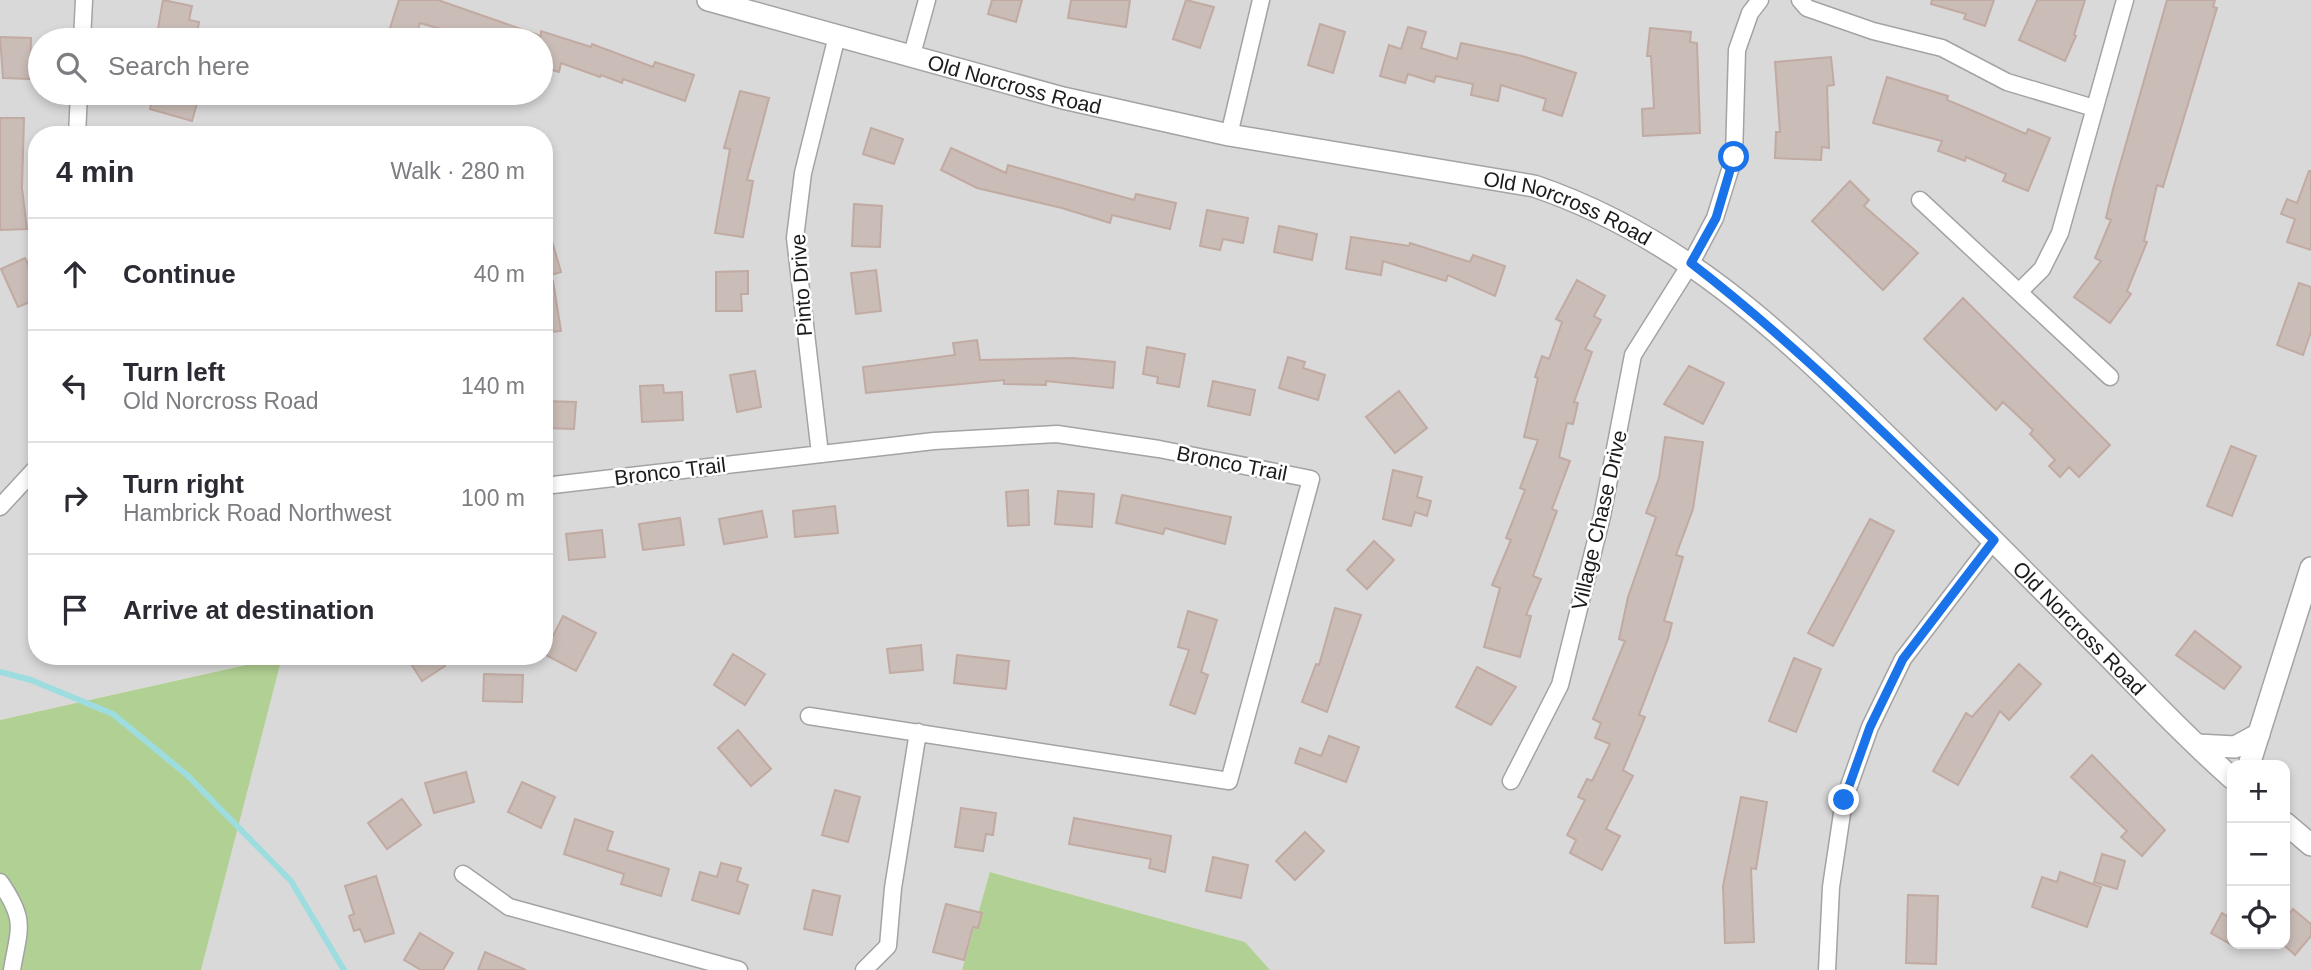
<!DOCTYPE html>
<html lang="en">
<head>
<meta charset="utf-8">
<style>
	body { margin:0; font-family:Arial,sans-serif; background:#f2f2f3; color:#2b2b33 }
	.controls { position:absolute; right:21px; bottom:21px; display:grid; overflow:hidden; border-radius:14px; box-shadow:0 4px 10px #0003 }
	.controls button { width:63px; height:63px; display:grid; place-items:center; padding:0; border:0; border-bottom:2px solid #e1e1e2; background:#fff; color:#2b2b33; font:35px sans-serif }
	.stop { position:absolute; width:21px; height:21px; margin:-16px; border:5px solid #1a73e8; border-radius:50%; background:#fff }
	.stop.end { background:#1a73e8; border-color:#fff; box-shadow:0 2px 7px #0008 }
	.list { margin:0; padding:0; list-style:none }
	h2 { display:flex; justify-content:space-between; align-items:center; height:91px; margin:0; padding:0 28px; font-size:30px }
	h2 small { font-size:23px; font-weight:400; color:#7c7c81 }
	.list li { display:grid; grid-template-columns:46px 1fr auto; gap:21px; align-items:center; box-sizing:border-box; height:112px; padding:0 28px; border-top:2px solid #e1e1e2 }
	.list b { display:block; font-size:26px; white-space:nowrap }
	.list p { margin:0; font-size:23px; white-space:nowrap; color:#7c7c81 }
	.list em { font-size:23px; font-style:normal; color:#7c7c81 }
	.icon { flex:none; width:38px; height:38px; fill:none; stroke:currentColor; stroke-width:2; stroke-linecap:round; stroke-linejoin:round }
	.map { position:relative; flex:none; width:2311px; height:970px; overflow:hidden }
	.search { position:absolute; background:#fff; box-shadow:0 4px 10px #0003; left:28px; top:28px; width:525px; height:77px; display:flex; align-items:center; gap:18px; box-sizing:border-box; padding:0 24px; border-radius:38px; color:#7c7c81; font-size:26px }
	.panel { position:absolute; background:#fff; box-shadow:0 4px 10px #0003; left:28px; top:126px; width:525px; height:539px; border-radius:28px }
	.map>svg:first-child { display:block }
</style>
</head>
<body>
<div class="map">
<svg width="2311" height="970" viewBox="0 0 2311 970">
	<rect width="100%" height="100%" fill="#eee7e1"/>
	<!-- residential -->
	<path fill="#dad9d9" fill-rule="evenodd" d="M0,0H2311V970H1270L1245,942L991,872L962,970H201L281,657L0,720ZM40,40H541V93H40ZM37,135H544V656H37ZM2232,765H2285V944H2232Z"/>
	<!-- forest -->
	<path fill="#b1d093" d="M282,657L201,970H0V720Z
		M990,872L1245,942L1270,970H962Z"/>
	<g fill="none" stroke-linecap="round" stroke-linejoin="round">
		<!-- stream -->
		<path stroke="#9edddf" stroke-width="6" d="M0,672L31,680L113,714L187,775L291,881L344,970"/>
	</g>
	<!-- building -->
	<path fill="#cabcb7" stroke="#c1aaa2" stroke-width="2" d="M163,0L192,6L189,20L199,22L196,40H156Z
		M399,0H438L541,36V31L591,47L592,44L653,67L655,62L694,75L685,101L623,79L622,83L601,75L600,77L561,63L559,72L541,67V40H456L458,34L420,23L416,36L390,28Z
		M992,0H1022L1016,22L988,14Z
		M1071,0H1130L1126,27L1068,18Z
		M1186,0L1214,7L1200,48L1173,39Z
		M1932,0H1994L1985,26L1964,19L1966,14L1931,4Z
		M2037,0H2085L2074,35L2076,36L2065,61L2019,40Z
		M2167,0H2215L2213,7L2217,8L2163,187L2157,185L2144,241L2147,242L2127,291L2131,294L2110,323L2074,297L2101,261L2095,258L2111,220L2106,218L2113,189Z
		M1320,24L1345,32L1333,73L1308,65Z
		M1408,27L1426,32L1421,48L1457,59L1461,43L1522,56L1576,73L1562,116L1543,110L1546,99L1501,85L1498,101L1471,95L1473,84L1436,76L1434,82L1408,74L1405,83L1380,76L1389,45L1401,49Z
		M1650,28L1691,32L1690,42L1697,43L1700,133L1643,136L1642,109L1654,108L1651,56H1647Z
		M0,37L31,38L30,79L3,78Z
		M1831,57L1834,85L1827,86L1829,148L1822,147L1821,160L1775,158L1776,132H1780L1775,62Z
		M1887,77L1948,96L1947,100L1971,110L2026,134L2028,129L2050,138L2028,191L2003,181L2006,174L1966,157L1965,161L1938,151L1942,141L1873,123Z
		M740,91L769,98L747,180L753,181L743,237L715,233L730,149L724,148Z
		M154,93H182L198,100L192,121L150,109Z
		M0,118H24L22,188L27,229L0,230Z
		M871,128L903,139L894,164L863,154Z
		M951,148L1006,173L1008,165L1134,200L1136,194L1176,203L1170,229L1112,215L1110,223L1062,208L977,188L941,170Z
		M2309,171H2311V250L2287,242L2295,219L2281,214L2287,199L2297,203Z
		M1850,181L1869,200L1864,206L1918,253L1883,290L1812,221Z
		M854,204L882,206L880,247L852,246Z
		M1207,210L1248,218L1243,243L1223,239L1220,250L1200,246Z
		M1279,226L1317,234L1312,260L1274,252Z
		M549,231L561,272L544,277V232Z
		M1351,237L1409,246L1410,243L1470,262L1473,255L1505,266L1495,296L1448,275L1446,281L1383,261L1381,275L1346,269Z
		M25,258L37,283V299L18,307L1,269Z
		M876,270L881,311L856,314L851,273Z
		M748,271V294H741L742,311H716V272Z
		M1577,280L1605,296L1594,316L1601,320L1585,349L1592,352L1574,402L1578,403L1573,424L1567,423L1559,457L1570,461L1552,509L1557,511L1533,576L1541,579L1526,615L1531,616L1520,657L1484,647L1500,588L1492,585L1511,540L1506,538L1525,490L1520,488L1538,440L1524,437L1538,378L1535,377L1542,356L1549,359L1562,322L1556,319Z
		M553,281L561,331L544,333V282Z
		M2299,283L2311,287V332L2303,355L2277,345Z
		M1963,298L2110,445L2079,477L2069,467L2060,477L2049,466L2055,460L2030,434L2033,430L2003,402L1996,410L1924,339Z
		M977,340L980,360L1073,358L1115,362L1113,388L1046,381V385L1004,384V380L866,393L863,367L955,355L953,343Z
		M1147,347L1185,354L1179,387L1157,383L1158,377L1143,374Z
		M1288,357L1305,362L1303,368L1325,375L1318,400L1279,388Z
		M1689,366L1724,383L1703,424L1664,404Z
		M755,371L761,407L737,412L730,375Z
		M1213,381L1255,390L1250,415L1208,406Z
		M663,385L664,393L682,392L683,420L642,422L640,386Z
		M1399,391L1427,428L1395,453L1366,417Z
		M544,401L576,402L574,429L544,428Z
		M1665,437L1703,442L1693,509L1676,555L1683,557L1664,621L1672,623L1668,639L1639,715L1645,717L1623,770L1633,776L1606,829L1620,836L1602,870L1570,853L1576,840L1567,835L1585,800L1578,797L1587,779L1592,781L1610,744L1595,738L1601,723L1593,719L1625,641L1619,639L1628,597L1656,517L1646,513L1659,478Z
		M2231,446L2256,456L2232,516L2207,506Z
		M1393,470L1422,477L1417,497L1431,501L1427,516L1415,512L1411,526L1383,519Z
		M1028,490L1029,525L1008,526L1006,492Z
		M1058,491L1094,494L1092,527L1055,524Z
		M1122,495L1231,517L1225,544L1165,528L1163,534L1116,523Z
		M835,506L838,533L795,537L793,511Z
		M762,511L767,537L724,544L719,519Z
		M680,518L684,545L643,550L639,524Z
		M1870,519L1894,531L1833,646L1808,633Z
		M602,530L605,557L569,560L566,534Z
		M1374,541L1394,560L1367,589L1347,570Z
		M1335,608L1361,615L1327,712L1302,702L1316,664L1319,665Z
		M1188,611L1217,620L1201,672L1208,675L1195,714L1170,705L1189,650L1178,647Z
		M563,616L596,633L576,671L544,654Z
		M2195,631L2241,667L2224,689L2176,655Z
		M921,645L923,670L890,673L887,649Z
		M733,654L765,674L745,705L714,685Z
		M957,655L1009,661L1006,689L954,683Z
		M406,656H439L445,666L422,681Z
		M1794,658L1821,669L1796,732L1769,721Z
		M2019,664L2041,684L2009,720L2000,711L1958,785L1933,771L1966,713L1972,717Z
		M1477,667L1516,687L1491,725L1456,707Z
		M484,674L523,675L522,702L483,701Z
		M738,730L771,769L751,786L718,748Z
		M1329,736L1359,747L1346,782L1295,763L1300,748L1321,756Z
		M2092,755L2165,830L2142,856L2121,837L2127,831L2071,777Z
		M466,772L474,802L434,813L425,783Z
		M522,782L555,797L541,828L508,812Z
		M835,790L860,797L848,842L822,835Z
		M1741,797L1767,802L1756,869L1751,868L1754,942L1725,943L1723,886Z
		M402,799L421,825L387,849L368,823Z
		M961,808L996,813L993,835L986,834L983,851L955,847Z
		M1074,818L1171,836L1165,872L1149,868L1151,859L1069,844Z
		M575,819L613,832L607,850L669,869L661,896L621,884L624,874L564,854Z
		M1305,832L1324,851L1295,880L1276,861Z
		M2102,854L2125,861L2117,889L2094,882Z
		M1213,857L1248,865L1241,898L1206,891Z
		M721,863L741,868L737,881L748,885L739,914L692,900L700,872L717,877Z
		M2060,872L2101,887L2087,927L2032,907L2042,877L2057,882Z
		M376,876L394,933L365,942L360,929L354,931L349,916L354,914L345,886Z
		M813,890L840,896L832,935L804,929Z
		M1908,895L1938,896L1936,964L1906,963Z
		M946,904L982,913L978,928L973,927L964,960L933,952Z
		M2293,909L2311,924V936L2295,955L2285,946V919Z
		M2222,913L2232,919V945L2211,933Z
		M420,933L453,953L443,970H421L404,960Z
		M485,952L526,970H478Z"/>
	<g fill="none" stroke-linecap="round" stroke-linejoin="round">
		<defs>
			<path id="minor" d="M1800,0L1807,8L1873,31L1942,48L2007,82L2094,108
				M82,40L84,0
				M911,58L927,0
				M77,135L79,93
				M1229,135L1261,0
				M1920,200L2110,377
				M2019,292L2042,269L2060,233L2125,0
				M820,454L795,238L803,173L837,36
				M544,486L934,441L1057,434L1159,449L1311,479L1229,781L809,716
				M0,507L37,467
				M1511,781L1560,685L1602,516L1633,355L1691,263L1715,218L1734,157L1737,50L1750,13L1760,0
				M463,874L509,907L739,970
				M0,882C27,921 19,928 12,970
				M864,970L888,946L893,888L918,732
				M1827,970L1831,887L1844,800L1870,727L1903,659L1994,540"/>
			<g id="tertiary">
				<path id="s1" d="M708,0L1063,98L1229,135L1534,186C1679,235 1778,330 1885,434C1955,502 2024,571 2092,640C2138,686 2183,735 2232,778"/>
				<path d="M2197,745L2235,747L2259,734"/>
				<path d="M2249,765L2311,568"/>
				<path d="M2285,823L2311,845"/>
			</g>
		</defs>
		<!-- minor casing -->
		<use href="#minor" stroke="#a3a3a3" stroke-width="19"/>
		<!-- tertiary casing -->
		<use href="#tertiary" stroke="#a3a3a3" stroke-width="24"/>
		<!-- minor -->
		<use href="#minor" stroke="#fff" stroke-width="16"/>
		<!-- tertiary -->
		<use href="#tertiary" stroke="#fff" stroke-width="21"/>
	</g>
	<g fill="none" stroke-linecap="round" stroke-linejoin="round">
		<!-- route -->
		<path stroke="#1a73e8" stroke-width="9" d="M1734,157L1716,218L1691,263C1800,347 1896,445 1994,540L1903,659L1870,727L1844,800"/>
	</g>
	<g text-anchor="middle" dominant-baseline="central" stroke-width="5" stroke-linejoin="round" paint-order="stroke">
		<!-- street labels -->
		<g font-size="21" fill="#1c1c1c" stroke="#fff">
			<text stroke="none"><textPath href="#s1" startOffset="318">Old Norcross Road</textPath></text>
			<text stroke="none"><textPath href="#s1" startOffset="886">Old Norcross Road</textPath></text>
			<text transform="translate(801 285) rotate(-94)">Pinto Drive</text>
			<text transform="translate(1232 463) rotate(11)">Bronco Trail</text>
			<text transform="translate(670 471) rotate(-7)">Bronco Trail</text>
			<text transform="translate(1599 520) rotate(-77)">Village Chase Drive</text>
			<text stroke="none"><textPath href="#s1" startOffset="1556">Old Norcross Road</textPath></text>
		</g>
	</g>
</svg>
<div class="controls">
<button>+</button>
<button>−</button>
<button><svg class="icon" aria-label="locate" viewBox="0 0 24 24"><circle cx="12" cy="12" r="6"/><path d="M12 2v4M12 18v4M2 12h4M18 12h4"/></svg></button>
</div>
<div class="stop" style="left:1734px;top:157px"></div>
<div class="stop end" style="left:1844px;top:800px"></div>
<div class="search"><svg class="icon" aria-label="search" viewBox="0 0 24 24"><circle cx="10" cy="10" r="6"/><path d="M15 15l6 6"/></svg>Search here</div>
<section class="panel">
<h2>4 min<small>Walk · 280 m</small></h2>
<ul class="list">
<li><svg class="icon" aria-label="ahead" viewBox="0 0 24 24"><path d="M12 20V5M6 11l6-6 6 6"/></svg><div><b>Continue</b></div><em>40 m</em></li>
<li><svg class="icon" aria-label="left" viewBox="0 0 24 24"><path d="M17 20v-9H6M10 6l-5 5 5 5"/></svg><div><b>Turn left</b><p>Old Norcross Road</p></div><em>140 m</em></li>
<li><svg class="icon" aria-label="right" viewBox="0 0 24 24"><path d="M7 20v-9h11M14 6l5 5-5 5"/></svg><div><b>Turn right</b><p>Hambrick Road Northwest</p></div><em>100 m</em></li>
<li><svg class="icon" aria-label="arrive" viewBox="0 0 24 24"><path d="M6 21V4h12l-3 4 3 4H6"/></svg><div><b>Arrive at destination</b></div></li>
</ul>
</section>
</div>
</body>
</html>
